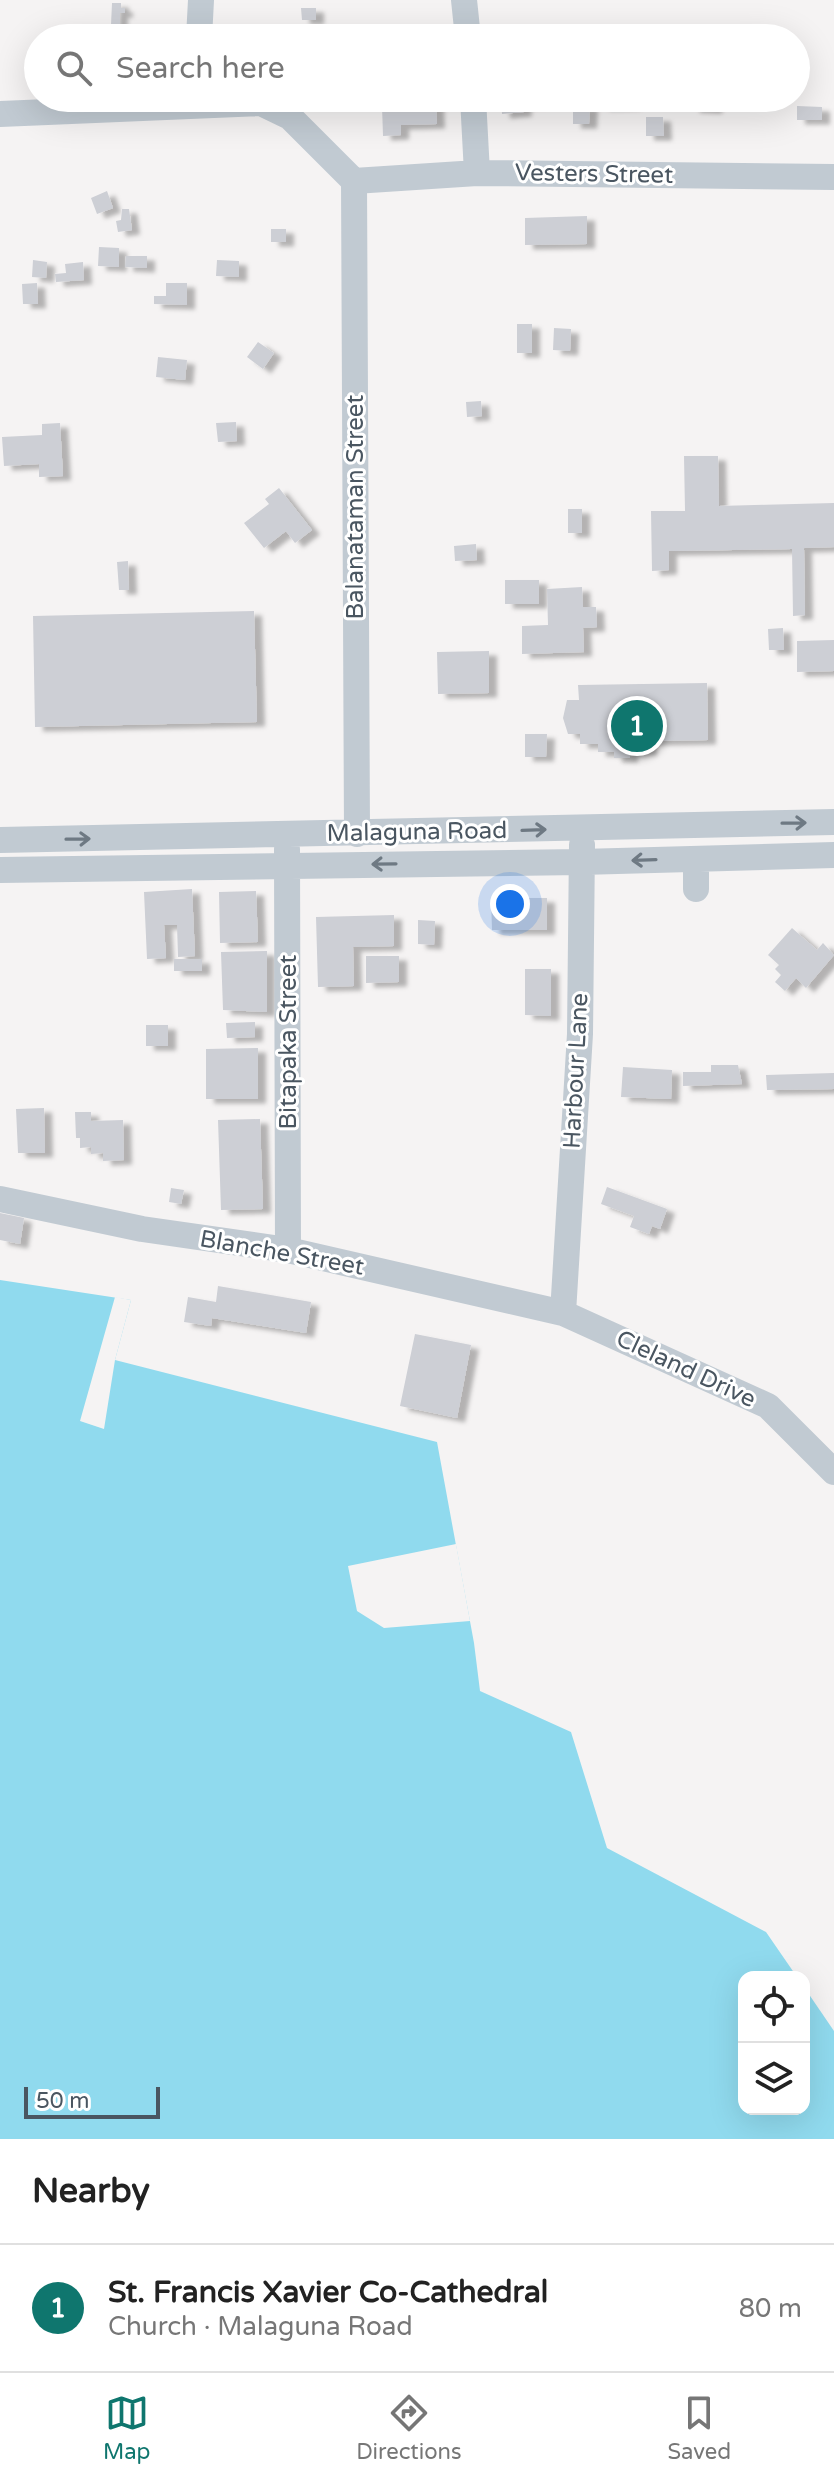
<!DOCTYPE html>
<html lang="en">
<head>
<meta charset="utf-8">
<style>
	body { margin:0; font-family:"Varela Round",sans-serif; background:#f6f6f6; color:#222 }
	.controls { position:absolute; right:24px; bottom:24px; display:grid; overflow:hidden; border-radius:16px; box-shadow:0 8px 32px #0002 }
	.controls button { width:72px; height:72px; display:grid; place-items:center; padding:0; border:0; border-bottom:2px solid #e0e0e0; background:#fff; color:#222; font:40px sans-serif }
	.scale { position:absolute; left:24px; bottom:20px; width:136px; box-sizing:border-box; padding-left:8px; border:4px solid #4a5661; border-top:0; font-size:22px; line-height:28px; white-space:nowrap; color:#4a5661; -webkit-text-stroke:6px #fff; paint-order:stroke }
	.you { position:absolute; left:510px; top:904px; width:28px; height:28px; margin:-20px; border:6px solid #fff; border-radius:50%; background:#1a73e8; box-shadow:0 0 0 12px #1a73e833 }
	.badge { display:grid; place-items:center; width:52px; height:52px; border-radius:50%; background:#0f766e; color:#fff; font-size:26px; font-weight:700 }
	.pin { position:absolute; translate:-50% -50%; border:4px solid #fff; box-shadow:0 2px 8px #0006 }
	.list { margin:0; padding:0; list-style:none }
	h2 { display:flex; justify-content:space-between; align-items:center; height:104px; margin:0; padding:0 32px; font-size:34px }
	h2 small { font-size:26px; font-weight:400; color:#767676 }
	.list li { display:grid; grid-template-columns:52px 1fr auto; gap:24px; align-items:center; box-sizing:border-box; height:128px; padding:0 32px; border-top:2px solid #e0e0e0 }
	.list b { display:block; font-size:30px; white-space:nowrap }
	.list p { margin:0; font-size:26px; white-space:nowrap; color:#767676 }
	.list em { font-size:26px; font-style:normal; color:#767676 }
	.icon { flex:none; width:44px; height:44px; fill:none; stroke:currentColor; stroke-width:2; stroke-linecap:round; stroke-linejoin:round }
	.map { position:relative; flex:none; width:834px; height:2139px; overflow:hidden }
	.search { position:absolute; background:#fff; box-shadow:0 8px 32px #0002; left:24px; right:24px; top:24px; height:88px; display:flex; align-items:center; gap:20px; box-sizing:border-box; padding:0 28px; border-radius:44px; color:#767676; font-size:30px }
	.sheet { height:232px; background:#fff }
	nav { display:flex; justify-content:space-around; align-items:center; box-sizing:border-box; height:112px; border-top:2px solid #e0e0e0; background:#fff; font-size:22px; color:#767676 }
	nav a { display:grid; justify-items:center; gap:4px }
	nav .on { color:#0f766e }
	.map>svg:first-child { display:block }
</style>
</head>
<body>
<div class="map">
<svg width="834" height="2139" viewBox="0 0 834 2139">
	<defs>
		<filter id="shadow"><feDropShadow dx="8" dy="4.5" stdDeviation="2" flood-color="#0004"/></filter>
	</defs>
	<rect width="100%" height="100%" fill="#f5f3f3"/>
	<!-- water -->
	<path fill="#90daee" d="M0,1280L131,1300L115,1360L437,1442L474,1643L480,1691L571,1732L607,1848L766,1932L797,1977H744V2109H804V1987L834,2031V2139H0Z"/>
	<!-- pier -->
	<path fill="#f5f3f3" d="M115,1297L131,1300L115,1360L104,1429L80,1421Z
		M456,1544L470,1621L384,1628L357,1611L348,1566Z"/>
	<!-- building -->
	<path fill="#cdcfd5" filter="url(#shadow)" d="M112,3H121V8H125V13H120V25H111Z
		M301,8H316V20H302Z
		M700,24L722,26V38H699Z
		M215,27H232V38H215Z
		M48,30L71,31V38H47Z
		M501,98H538V103L523,104L524,112L502,114Z
		M602,98H632L633,105L602,106Z
		M692,98H715L714,109L692,108Z
		M436,103L437,124L401,125V135L383,136L382,106Z
		M573,105H590L589,124H573Z
		M797,106L822,107V120H797Z
		M646,117H663L664,136H646Z
		M107,191L113,208L97,214L91,198Z
		M122,209H129L132,230L118,232L116,221L121,220Z
		M587,216V244L525,245V218Z
		M271,229H286V242H271Z
		M99,247L119,248V267L98,266Z
		M126,256H147V268L125,267Z
		M33,260L47,262L46,278L32,277Z
		M217,260L239,261V277L216,276Z
		M83,262L84,280L56,282L55,274L66,273L65,264Z
		M37,283L38,304H23L22,284Z
		M166,283H187V305L154,304V296H166Z
		M517,324H532V353H517Z
		M554,328L571,329L570,351L553,350Z
		M258,342L274,353L263,369L247,357Z
		M158,357L187,360L185,380L156,377Z
		M481,401L482,416L467,417L466,402Z
		M236,422L237,441L218,442L216,423Z
		M60,423L63,476L39,477V464L4,466L2,437L42,435V424Z
		M684,456H718L719,506L834,503V547L804,548L805,615L793,616L792,549L669,551V570L652,571L651,511H685Z
		M279,488L312,530L295,543L286,531L264,548L244,523L269,504L265,499Z
		M568,509H582V533H568Z
		M476,544L477,560L455,561L454,546Z
		M128,561L129,590H119L117,562Z
		M505,580H539V604H505Z
		M582,587L583,607H596L597,627L583,628L584,652L522,654V626L548,625L547,589Z
		M254,611L257,722L35,727L33,616Z
		M783,628L784,650H769L768,629Z
		M834,640V671L797,672V641Z
		M489,651V693L438,694L437,652Z
		M707,683L708,740L649,741V751L630,752V758H614V752H598V744H580V734H568L563,718L567,700H579L578,685Z
		M525,734H547L546,757H525Z
		M192,889L195,956L178,957L177,925H164L166,958L147,959L144,892Z
		M256,891L258,942L220,943L219,892Z
		M491,898H547V930H492Z
		M394,915V946L353,947L354,986L318,987L316,917Z
		M418,920L435,921L434,945L418,944Z
		M792,928L817,950L823,943L834,955L806,988L796,978L785,991L775,982L781,975L775,969L779,965L768,955Z
		M267,951V1012L223,1010L221,952Z
		M366,956H399V982L366,983Z
		M174,959H202V971H174Z
		M525,969H551V1016L525,1015Z
		M255,1022V1037L227,1038L226,1023Z
		M146,1025H168V1046H146Z
		M258,1048V1099H206V1049Z
		M711,1065H738L742,1084L683,1086V1072H711Z
		M623,1067L672,1070L671,1099L621,1097Z
		M834,1073V1089L767,1090L766,1075Z
		M44,1108L45,1153H18L16,1109Z
		M75,1112H91V1121L123,1120L124,1160L103,1161V1153L91,1154V1147L80,1148V1138H76Z
		M260,1119L263,1209L221,1210L218,1120Z
		M607,1187L667,1209L660,1229L652,1226L649,1234L630,1227L634,1216L601,1204Z
		M171,1188L184,1190L181,1204L169,1202Z
		M0,1213L24,1218L20,1244L0,1240Z
		M218,1286L311,1302L306,1333L212,1318L211,1326L184,1322L188,1297L216,1302Z
		M415,1334L471,1345L457,1418L400,1406Z"/>
	<g fill="none" stroke-linecap="round" stroke-linejoin="round">
		<!-- minor -->
		<path stroke="#c1cad2" stroke-width="26" d="M464,0L468,38
			M199,38L201,0
			M473,98L477,173
			M0,114L261,103L290,117L354,181
			M354,181L357,834
			M354,181L477,173L834,177
			M0,840L834,822
			M287,849L288,1250
			M696,859V889
			M0,870L581,862L834,855
			M0,1199L142,1229L288,1250L563,1313L768,1406L834,1472
			M563,1313L580,1034L582,845"/>
	</g>
	<!-- one-way arrows -->
	<defs><path id="oneway-shaft" d="M-6 0H5M1.5-3L5.5 0L1.5 3" fill="none" stroke-width="1.6" stroke-linecap="round" stroke-linejoin="round" transform="scale(2)"/></defs>
	<g stroke="#6e7983">
		<use href="#oneway-shaft" transform="translate(794 823) rotate(-1)"/>
		<use href="#oneway-shaft" transform="translate(534 830) rotate(-2)"/>
		<use href="#oneway-shaft" transform="translate(78 839) rotate(-1)"/>
		<use href="#oneway-shaft" transform="translate(644 860) rotate(178)"/>
		<use href="#oneway-shaft" transform="translate(384 864) rotate(179)"/>
	</g>
	<g text-anchor="middle" dominant-baseline="central" stroke-width="6" stroke-linejoin="round" paint-order="stroke">
		<!-- street labels -->
		<g font-size="24" fill="#4a5661" stroke="#fff">
			<text transform="translate(594 174) rotate(1)">Vesters Street</text>
			<text transform="translate(355 507) rotate(-90)">Balanataman Street</text>
			<text transform="translate(417 832) rotate(-1)">Malaguna Road</text>
			<text transform="translate(288 1042) rotate(-90)">Bitapaka Street</text>
			<text transform="translate(576 1071) rotate(-87)">Harbour Lane</text>
			<text transform="translate(282 1253) rotate(10)">Blanche Street</text>
			<text transform="translate(686 1369) rotate(25)">Cleland Drive</text>
		</g>
	</g>
</svg>
<div class="controls">
<button><svg class="icon" aria-label="locate" viewBox="0 0 24 24"><circle cx="12" cy="12" r="6"/><path d="M12 2v4M12 18v4M2 12h4M18 12h4"/></svg></button>
<button><svg class="icon" aria-label="layers" viewBox="0 0 24 24"><path d="M12 4l9 5-9 5-9-5zM3 14l9 5 9-5"/></svg></button>
</div>
<div class="scale">50 m</div>
<div class="you"></div>
<div class="pin badge" style="left:637px;top:726px">1</div>
<div class="search"><svg class="icon" aria-label="search" viewBox="0 0 24 24"><circle cx="10" cy="10" r="6"/><path d="M15 15l6 6"/></svg>Search here</div>
</div>
<section class="sheet">
<h2>Nearby<small></small></h2>
<ul class="list">
<li><span class="badge">1</span><div><b>St. Francis Xavier Co-Cathedral</b><p>Church · Malaguna Road</p></div><em>80 m</em></li>
</ul>
</section>
<nav>
<a class="on"><svg class="icon" aria-label="map" viewBox="0 0 24 24"><path d="M3 6l6-2 6 2 6-2v14l-6 2-6-2-6 2zM9 4v14M15 6v14"/></svg>Map</a>
<a><svg class="icon" aria-label="directions" viewBox="0 0 24 24"><path d="M12 3l9 9-9 9-9-9zM9 14v-3h6M13 9l2 2-2 2"/></svg>Directions</a>
<a><svg class="icon" aria-label="saved" viewBox="0 0 24 24"><path d="M7 4h10v16l-5-4-5 4z"/></svg>Saved</a>
</nav>
</body>
</html>
